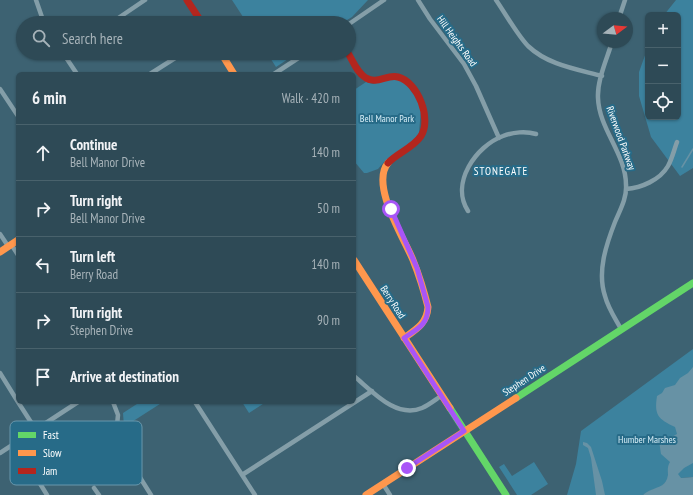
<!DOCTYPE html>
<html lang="en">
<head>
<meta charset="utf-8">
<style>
	body { margin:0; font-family:"PT Sans Narrow",sans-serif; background:#36515c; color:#f1f3f6 }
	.controls { position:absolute; right:12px; top:12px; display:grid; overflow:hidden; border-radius:6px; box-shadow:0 1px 3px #0004 }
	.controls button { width:36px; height:36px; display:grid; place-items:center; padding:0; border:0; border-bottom:1px solid #49626c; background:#2e4a56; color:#f1f3f6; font:20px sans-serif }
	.compass { position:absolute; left:597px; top:12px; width:36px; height:36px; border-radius:50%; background:#2e4a56; box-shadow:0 1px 3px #0004; rotate:74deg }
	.stop { position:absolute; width:12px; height:12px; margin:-9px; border:3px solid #a855f7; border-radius:50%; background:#fff }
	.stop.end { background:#a855f7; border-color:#fff; box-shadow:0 1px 4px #0008 }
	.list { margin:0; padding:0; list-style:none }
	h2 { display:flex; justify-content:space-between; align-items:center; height:52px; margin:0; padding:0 16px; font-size:17px }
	h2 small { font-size:13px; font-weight:400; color:#a7b3b9 }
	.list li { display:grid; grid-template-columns:26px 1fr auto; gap:12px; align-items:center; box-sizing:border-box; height:56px; padding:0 16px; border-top:1px solid #49626c }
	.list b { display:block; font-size:15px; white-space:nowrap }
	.list p { margin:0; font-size:13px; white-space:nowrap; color:#a7b3b9 }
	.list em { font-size:13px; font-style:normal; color:#a7b3b9 }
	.icon { flex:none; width:22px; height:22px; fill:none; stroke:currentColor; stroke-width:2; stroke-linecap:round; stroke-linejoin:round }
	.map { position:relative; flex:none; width:693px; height:495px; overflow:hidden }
	.search { position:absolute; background:#2e4a56; box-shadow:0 1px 3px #0004; left:16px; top:16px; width:340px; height:44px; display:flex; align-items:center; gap:10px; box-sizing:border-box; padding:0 14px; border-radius:22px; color:#a7b3b9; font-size:15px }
	.panel { position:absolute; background:#2e4a56; box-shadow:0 1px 3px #0004; left:16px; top:72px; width:340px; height:332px; border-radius:6px }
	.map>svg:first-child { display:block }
</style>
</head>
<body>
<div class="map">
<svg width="693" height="495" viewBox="0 0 693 495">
	<rect width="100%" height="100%" fill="#3d6272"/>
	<!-- green -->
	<path fill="#3c829e" d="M232,0H368L352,17L342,23H247Z
		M676,0H693V168L680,176L651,137L639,96V72L648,47V117H678V15H664Z
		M267,53H297L276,67Z
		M391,78L403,80L420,103L421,109L419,133L413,141L384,162L378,169L367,173H364L354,161V90L366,82L373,84Z
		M693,349V477L681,478L665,483L661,487L652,490L643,495H567L576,464L581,431Z
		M140,402H163L124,427L123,413Z
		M242,402H266L249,413Z
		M534,462L548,484L531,495H517L499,467L504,464L512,476Z"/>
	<!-- water -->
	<path fill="#6792a5" d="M693,367V463L684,468L678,474L681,478L693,477V495H643C645,493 648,491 651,490C660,486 666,486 668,475C668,470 667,467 670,462L661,454L659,441H664L677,434L675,427C658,419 654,415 657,396L662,393L665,388L675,385L680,378L688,373Z
		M583,442L587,443L591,447L602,481L605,495H596L591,458L588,448L583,445Z"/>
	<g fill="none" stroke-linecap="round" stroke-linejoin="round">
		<!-- stream -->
		<path stroke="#6792a5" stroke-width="1.5" d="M682,167L693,149"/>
		<!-- street -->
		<path stroke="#849ea8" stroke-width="4.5" d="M36,0L44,23
			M418,0L430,19L464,64L476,86L499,138
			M496,0C505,13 518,36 528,46C548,65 576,69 602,76
			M619,18L625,0
			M111,23L145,0
			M349,24L384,0
			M612,42C607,59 597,80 598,98C599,129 626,154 626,185C627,198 620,210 615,222C606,245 597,272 605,296C608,308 615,318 621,329
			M63,53L77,74
			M150,74L183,53
			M274,74L306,53
			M0,89L18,116
			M626,189C641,188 660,180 668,166C672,159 674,150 677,142
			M468,211C450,183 476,146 503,136C513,132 526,131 536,134
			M0,234L8,246
			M11,244L18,255
			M0,373L18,402
			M354,376C372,391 396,419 422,408C429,405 435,400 441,396
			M18,402L36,430
			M113,402L118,415L116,435L119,444L151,495
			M195,402L255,495
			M15,443L47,495
			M0,453L78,402
			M242,475L372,391
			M383,484L390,495
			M94,488L99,495"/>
		<!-- fast -->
		<path stroke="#63d668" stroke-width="7" d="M516,398L693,283
			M450,408L506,495"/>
		<!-- slow -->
		<path stroke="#ff974d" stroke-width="7" d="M221,53L234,74
			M388,163C370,185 404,238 413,260C419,275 424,291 428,307C427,323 417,329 404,338
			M0,252L18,240
			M354,260L450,408
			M366,495L516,398"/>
		<!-- jam -->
		<path stroke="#b3261e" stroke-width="7" d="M187,0L202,23
			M348,53C353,61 357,73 366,78C377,85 387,74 398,77C418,82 432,119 421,136C413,148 397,153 388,163"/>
	</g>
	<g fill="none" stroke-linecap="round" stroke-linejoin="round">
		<!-- route -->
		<path stroke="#a855f7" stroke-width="5" d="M391,209L417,268L428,307C428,325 417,329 404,338L464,431L407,468"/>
	</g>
	<g text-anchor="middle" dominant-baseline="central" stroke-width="4" stroke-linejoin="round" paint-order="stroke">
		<!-- street labels -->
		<g font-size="10" fill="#fff" stroke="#276b88">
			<text transform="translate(457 41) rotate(54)">Hill Heights Road</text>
			<text transform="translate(621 138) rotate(70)">Riverwood Parkway</text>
			<text transform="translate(393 302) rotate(57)">Berry Road</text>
			<text transform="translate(524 380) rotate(-33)">Stephen Drive</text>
		</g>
		<!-- park labels -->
		<g font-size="10" fill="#d7eef7" stroke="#276b88">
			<text x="387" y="118">Bell Manor Park</text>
			<text x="647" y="439">Humber Marshes</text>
		</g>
		<!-- neighbourhood labels -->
		<g font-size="11" letter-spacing="1" fill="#fff" stroke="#276b88">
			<text x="501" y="171">STONEGATE</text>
		</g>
	</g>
	<!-- legend -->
	<rect x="10" y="421" width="132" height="64" rx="6" fill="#276b88" stroke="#6897ac" stroke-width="1"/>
	<rect x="18" y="432" width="18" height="6" fill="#63d668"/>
	<rect x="18" y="450" width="18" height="6" fill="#ff974d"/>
	<rect x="18" y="468" width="18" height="6" fill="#b3261e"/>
	<g font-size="11" fill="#fff">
		<text x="43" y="439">Fast</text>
		<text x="43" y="457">Slow</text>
		<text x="43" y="475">Jam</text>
	</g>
</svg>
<div class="controls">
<button>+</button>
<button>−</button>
<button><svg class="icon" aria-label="locate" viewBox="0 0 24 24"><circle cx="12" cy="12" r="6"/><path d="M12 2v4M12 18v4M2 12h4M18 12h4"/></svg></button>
</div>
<svg class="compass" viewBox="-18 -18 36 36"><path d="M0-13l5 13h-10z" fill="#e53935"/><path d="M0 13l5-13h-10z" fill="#a7b3b9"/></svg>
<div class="stop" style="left:391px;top:209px"></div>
<div class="stop end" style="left:407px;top:468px"></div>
<div class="search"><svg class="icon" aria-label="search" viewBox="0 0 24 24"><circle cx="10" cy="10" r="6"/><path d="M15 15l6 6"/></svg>Search here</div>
<section class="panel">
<h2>6 min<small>Walk · 420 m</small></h2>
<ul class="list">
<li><svg class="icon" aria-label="ahead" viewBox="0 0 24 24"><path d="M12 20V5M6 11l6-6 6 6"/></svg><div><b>Continue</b><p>Bell Manor Drive</p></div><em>140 m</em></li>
<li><svg class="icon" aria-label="right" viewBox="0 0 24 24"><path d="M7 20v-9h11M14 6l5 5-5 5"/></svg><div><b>Turn right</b><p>Bell Manor Drive</p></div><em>50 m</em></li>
<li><svg class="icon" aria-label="left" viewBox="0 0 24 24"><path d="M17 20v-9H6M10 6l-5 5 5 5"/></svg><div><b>Turn left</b><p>Berry Road</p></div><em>140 m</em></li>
<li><svg class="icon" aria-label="right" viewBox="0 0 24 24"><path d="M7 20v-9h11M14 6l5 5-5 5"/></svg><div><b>Turn right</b><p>Stephen Drive</p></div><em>90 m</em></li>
<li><svg class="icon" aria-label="arrive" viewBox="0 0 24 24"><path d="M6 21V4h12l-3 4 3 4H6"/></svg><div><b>Arrive at destination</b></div></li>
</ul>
</section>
</div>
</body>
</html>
